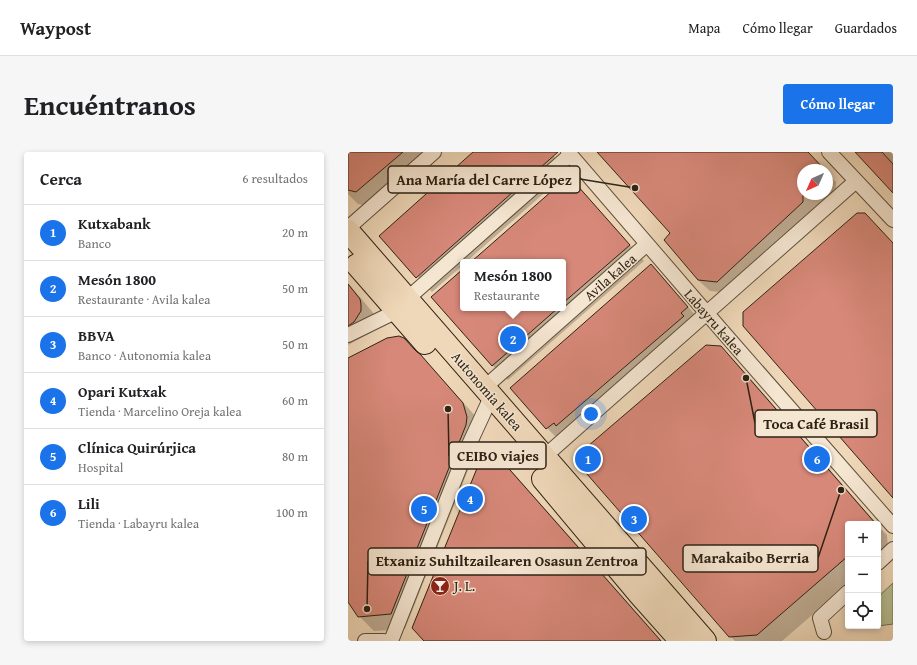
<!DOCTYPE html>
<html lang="es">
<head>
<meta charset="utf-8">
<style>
	body { margin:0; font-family:"Gentium Book Plus",serif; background:#f6f6f6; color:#202124 }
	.controls { position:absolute; right:12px; bottom:12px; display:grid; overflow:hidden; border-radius:4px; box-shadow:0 2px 6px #0003 }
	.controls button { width:36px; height:36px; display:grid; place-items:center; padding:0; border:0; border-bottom:1px solid #e0e0e0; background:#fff; color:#202124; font:20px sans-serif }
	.compass { position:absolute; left:449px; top:12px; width:36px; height:36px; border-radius:50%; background:#fff; box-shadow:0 2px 6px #0003; rotate:225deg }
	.you { position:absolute; left:243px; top:262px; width:14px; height:14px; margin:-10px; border:3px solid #fff; border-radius:50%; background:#1a73e8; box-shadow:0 0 0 6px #1a73e833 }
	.badge { display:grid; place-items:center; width:26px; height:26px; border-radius:50%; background:#1a73e8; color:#fff; font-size:13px; font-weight:700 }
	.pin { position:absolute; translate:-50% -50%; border:2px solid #fff; box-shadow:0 1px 4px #0006 }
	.popup { position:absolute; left:112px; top:107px; width:106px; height:52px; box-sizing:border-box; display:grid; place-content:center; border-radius:4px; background:#fff; filter:drop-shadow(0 1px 3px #0005); font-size:13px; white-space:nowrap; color:#757577 }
	.popup b { font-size:15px; color:#202124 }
	.popup::after { content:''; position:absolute; left:50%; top:100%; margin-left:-8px; border:8px solid transparent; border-top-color:#fff }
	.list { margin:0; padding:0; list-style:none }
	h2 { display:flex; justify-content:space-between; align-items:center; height:52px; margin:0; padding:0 16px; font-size:17px }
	h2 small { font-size:13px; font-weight:400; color:#757577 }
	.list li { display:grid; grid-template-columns:26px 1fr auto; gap:12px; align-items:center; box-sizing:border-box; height:56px; padding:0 16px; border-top:1px solid #e0e0e0 }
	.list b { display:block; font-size:15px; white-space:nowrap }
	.list p { margin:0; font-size:13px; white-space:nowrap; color:#757577 }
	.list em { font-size:13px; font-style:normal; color:#757577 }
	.icon { flex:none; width:22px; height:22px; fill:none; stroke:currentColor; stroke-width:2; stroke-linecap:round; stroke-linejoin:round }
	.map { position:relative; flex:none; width:545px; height:489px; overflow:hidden; border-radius:4px }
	header { display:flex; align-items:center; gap:24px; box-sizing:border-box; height:56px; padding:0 20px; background:#fff; border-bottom:1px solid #e0e0e0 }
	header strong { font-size:19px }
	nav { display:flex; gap:22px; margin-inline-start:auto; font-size:14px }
	.intro { display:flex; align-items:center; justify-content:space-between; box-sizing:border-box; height:96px; padding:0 24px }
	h1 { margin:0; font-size:28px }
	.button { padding:10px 18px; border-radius:4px; background:#1a73e8; color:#fff; font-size:14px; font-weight:700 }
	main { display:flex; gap:24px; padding:0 24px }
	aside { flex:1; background:#fff; border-radius:4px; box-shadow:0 2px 6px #0003 }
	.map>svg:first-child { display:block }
</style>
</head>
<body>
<header>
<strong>Waypost</strong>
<nav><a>Mapa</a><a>Cómo llegar</a><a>Guardados</a></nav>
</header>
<div class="intro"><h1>Encuéntranos</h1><a class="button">Cómo llegar</a></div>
<main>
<aside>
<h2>Cerca<small>6 resultados</small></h2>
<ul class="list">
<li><span class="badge">1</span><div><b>Kutxabank</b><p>Banco</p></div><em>20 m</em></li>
<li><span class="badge">2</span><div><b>Mesón 1800</b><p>Restaurante · Avila kalea</p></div><em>50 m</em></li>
<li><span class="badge">3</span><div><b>BBVA</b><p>Banco · Autonomia kalea</p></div><em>50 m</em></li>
<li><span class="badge">4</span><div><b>Opari Kutxak</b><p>Tienda · Marcelino Oreja kalea</p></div><em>60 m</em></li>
<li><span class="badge">5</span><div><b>Clínica Quirúrjica</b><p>Hospital</p></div><em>80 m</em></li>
<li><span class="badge">6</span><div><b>Lili</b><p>Tienda · Labayru kalea</p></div><em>100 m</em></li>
</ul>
</aside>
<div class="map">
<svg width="545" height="489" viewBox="0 0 545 489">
	<rect width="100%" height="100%" fill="#efd8b9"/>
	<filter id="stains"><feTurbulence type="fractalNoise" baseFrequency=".005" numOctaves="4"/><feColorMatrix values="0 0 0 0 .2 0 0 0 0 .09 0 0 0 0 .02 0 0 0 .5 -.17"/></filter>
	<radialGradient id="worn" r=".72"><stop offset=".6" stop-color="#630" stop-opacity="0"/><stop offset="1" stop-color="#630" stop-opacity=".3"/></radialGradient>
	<!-- green -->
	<path fill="#b6bf91" stroke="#727052" d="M545,431V472L530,474V445Z"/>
	<!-- shadow -->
	<path fill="#0003" d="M0,0H88L23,55L10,52L0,42Z
		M126,0H202L220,20L118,110H115V113L84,140L32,84Z
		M250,0H460L477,18H455V42H479V21L488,30L487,43L381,141L362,139L350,128L324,81Z
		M508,0H545V39Z
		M221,26L236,41L296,109L160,228L144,213L85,145L115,119V156H215V110H125Z
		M303,114L318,129L354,171L348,177L350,179L224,289L214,291L199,276Z
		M0,131L27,163L28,174L24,180L0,193Z
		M56,187L87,219L130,267L134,280L132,288L57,477L26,479L11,464L0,448V207Z
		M372,195L388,210L529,372H500V432L434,489H387L382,484Z
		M146,302L162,317L314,489H78Z
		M530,374L539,383L540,397L530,406Z"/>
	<!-- building -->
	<path fill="#d78879" stroke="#2e2214" d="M0,0H55L8,40L0,38Z
		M125,0H210L68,126L31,84Z
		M249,0H460L477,18H455V50L369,130L350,128L316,88L322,81Z
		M507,0H534L545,12V41Z
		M221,24L282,93L215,151V110H123Z
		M509,61H517L545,91V346L395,174V160Z
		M303,112L340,155L333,161L336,164L208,274L206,271L198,277L162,236Z
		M115,117V156H210L144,214L83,145Z
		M0,132L12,147L13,152V159L6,170L0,174Z
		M51,184L56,186L68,199L72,202L115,251L119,265L118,273L43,462L10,465L0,450V206L39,186Z
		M358,193L373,194L528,372H500V404L409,483L381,485L232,314L233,300Z
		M147,301L313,489H76L64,476L134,304Z"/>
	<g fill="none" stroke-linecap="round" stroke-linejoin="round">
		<defs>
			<path id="street" d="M220,0L375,180L545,374
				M481,0L545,68
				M0,76L86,0
				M0,183L49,159L59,147L222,3
				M136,236L299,92
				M196,305L508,29
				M530,411L545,397
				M476,480L472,466L500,440
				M17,489H36
				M43,489L119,297L143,245"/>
			<path id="primary" d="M0,79L357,489
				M9,113L77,191
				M195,327L292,443L333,489"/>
		</defs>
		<!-- street casing -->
		<use href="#street" stroke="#5e503d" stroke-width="16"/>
		<!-- primary casing -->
		<use href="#primary" stroke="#2e2214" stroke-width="24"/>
		<!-- street -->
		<use href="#street" stroke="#f5e6d2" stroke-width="14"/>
		<!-- primary -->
		<use href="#primary" stroke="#efd8b9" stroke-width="22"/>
	</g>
	<!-- icons -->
	<defs>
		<symbol id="bar-disc" viewBox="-11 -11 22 22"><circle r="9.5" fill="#8f2418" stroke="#f5e6d2"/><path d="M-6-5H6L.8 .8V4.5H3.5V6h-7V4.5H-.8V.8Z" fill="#fff"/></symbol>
	</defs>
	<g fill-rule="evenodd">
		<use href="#bar-disc" x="81" y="423" width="22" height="22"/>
	</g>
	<g text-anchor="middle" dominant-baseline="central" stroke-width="3" stroke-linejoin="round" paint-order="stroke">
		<!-- street labels -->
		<g font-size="14" fill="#2e2214" stroke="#f5e6d2">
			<text transform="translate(262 125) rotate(-41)">Avila kalea</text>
			<text transform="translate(366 170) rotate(49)">Labayru kalea</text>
			<text transform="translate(139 239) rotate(49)">Autonomia kalea</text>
		</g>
		<!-- poi labels -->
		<g font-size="14" fill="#2e2214" stroke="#f5e6d2" text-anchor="start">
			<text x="106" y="434">J. L.</text>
		</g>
	</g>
	<!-- callouts -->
	<path fill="none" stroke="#2e2214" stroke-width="1.5" d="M287 36L232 27M398 226L407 271M100 257L101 304M493 338L470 406M19 457L20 409"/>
	<g fill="#2e2214" stroke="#f5e6d2" stroke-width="1.5">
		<circle cx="287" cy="36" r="4"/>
		<circle cx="398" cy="226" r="4"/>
		<circle cx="100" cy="257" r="4"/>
		<circle cx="493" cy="338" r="4"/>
		<circle cx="19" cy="457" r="4"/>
	</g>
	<g fill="#f5e6d2" stroke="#2e2214" stroke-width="1.5">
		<rect x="40" y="14" width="192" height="27" rx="4"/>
		<rect x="407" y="258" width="122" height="27" rx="4"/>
		<rect x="101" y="290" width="97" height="27" rx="4"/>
		<rect x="335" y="393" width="135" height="27" rx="4"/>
		<rect x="20" y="396" width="278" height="27" rx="4"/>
	</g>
	<g font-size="15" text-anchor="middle" font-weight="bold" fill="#2e2214">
		<text x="136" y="33">Ana María del Carre López</text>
		<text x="468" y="277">Toca Café Brasil</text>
		<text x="150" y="309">CEIBO viajes</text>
		<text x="402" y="411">Marakaibo Berria</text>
		<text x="159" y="414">Etxaniz Suhiltzailearen Osasun Zentroa</text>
	</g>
	<rect width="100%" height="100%" filter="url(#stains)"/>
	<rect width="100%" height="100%" fill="url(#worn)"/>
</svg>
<div class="controls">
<button>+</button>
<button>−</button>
<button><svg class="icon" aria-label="locate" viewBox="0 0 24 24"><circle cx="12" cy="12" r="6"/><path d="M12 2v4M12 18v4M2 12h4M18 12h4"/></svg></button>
</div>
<svg class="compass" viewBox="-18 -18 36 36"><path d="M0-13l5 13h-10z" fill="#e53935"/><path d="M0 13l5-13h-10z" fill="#757577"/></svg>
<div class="you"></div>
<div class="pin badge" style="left:240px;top:307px">1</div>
<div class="pin badge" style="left:165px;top:187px">2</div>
<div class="popup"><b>Mesón 1800</b>Restaurante</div>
<div class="pin badge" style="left:286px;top:367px">3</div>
<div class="pin badge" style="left:122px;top:347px">4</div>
<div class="pin badge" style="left:76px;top:357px">5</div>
<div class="pin badge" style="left:469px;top:307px">6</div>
</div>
</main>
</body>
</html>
